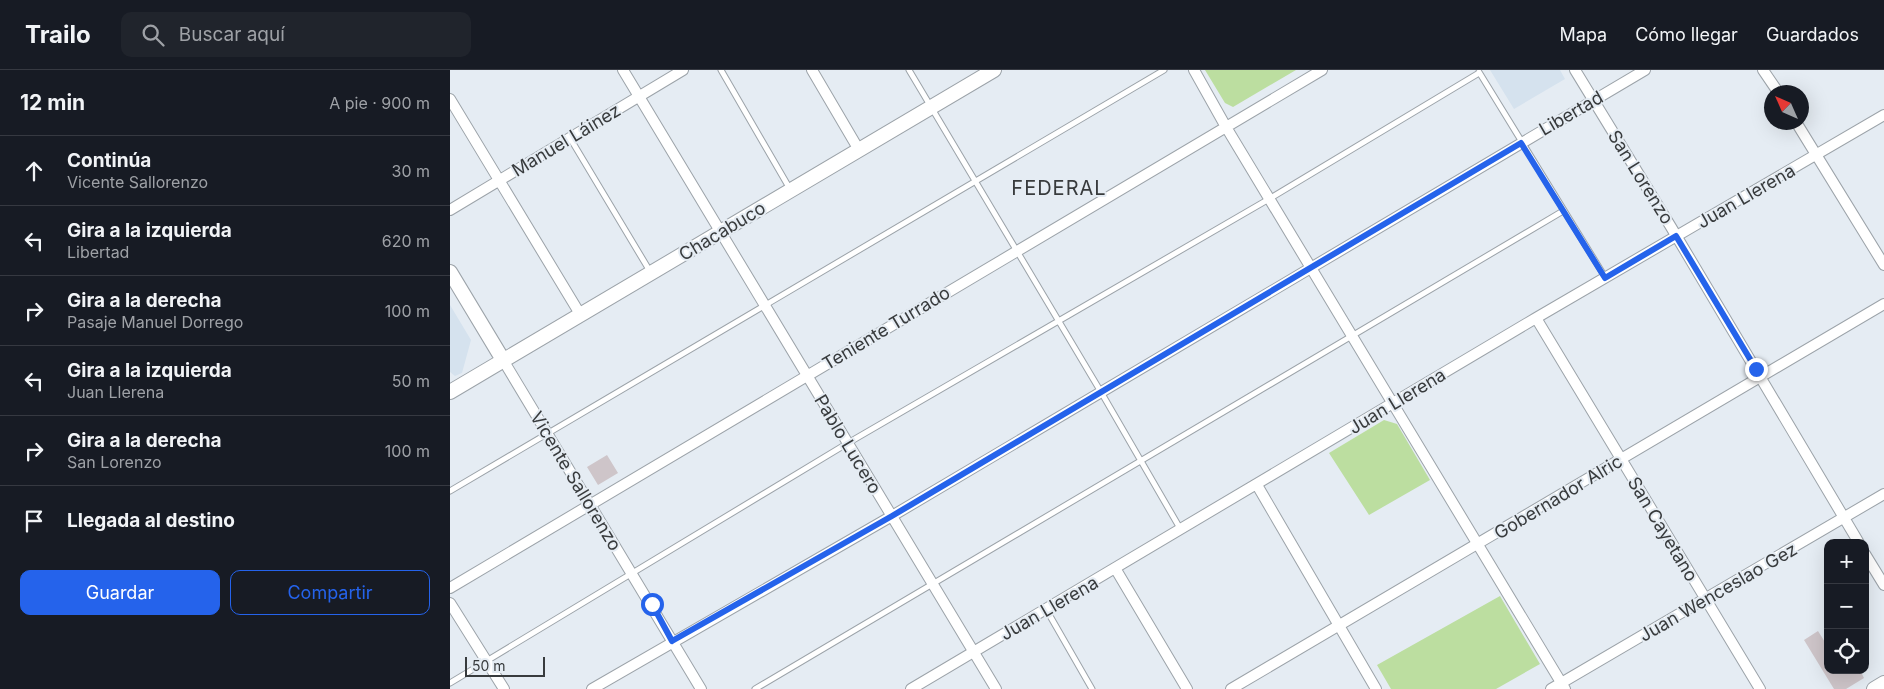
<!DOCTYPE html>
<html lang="es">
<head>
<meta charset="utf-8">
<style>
	body { margin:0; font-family:Inter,sans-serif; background:#20242c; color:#f1f3f6 }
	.controls { position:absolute; right:15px; bottom:15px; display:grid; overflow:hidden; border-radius:10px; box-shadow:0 5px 20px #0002 }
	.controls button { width:45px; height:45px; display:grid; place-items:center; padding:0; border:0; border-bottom:1px solid #363941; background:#171b24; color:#f1f3f6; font:25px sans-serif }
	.compass { position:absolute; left:1314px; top:15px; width:45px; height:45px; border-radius:50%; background:#171b24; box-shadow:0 5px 20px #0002; rotate:315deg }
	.scale { position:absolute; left:15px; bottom:12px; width:80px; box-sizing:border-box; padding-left:5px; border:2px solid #383b3d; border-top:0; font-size:14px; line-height:18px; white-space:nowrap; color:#383b3d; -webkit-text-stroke:4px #e5ecf3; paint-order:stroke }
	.stop { position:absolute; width:15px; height:15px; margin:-11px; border:4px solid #2563eb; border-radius:50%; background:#fff }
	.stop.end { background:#2563eb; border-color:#fff; box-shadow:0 1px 5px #0008 }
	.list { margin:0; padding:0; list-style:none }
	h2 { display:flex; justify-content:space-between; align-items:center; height:65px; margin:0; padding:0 20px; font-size:21px }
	h2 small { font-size:16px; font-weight:400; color:#9ea1a6 }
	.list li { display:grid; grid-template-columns:32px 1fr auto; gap:15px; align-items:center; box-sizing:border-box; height:70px; padding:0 20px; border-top:1px solid #363941 }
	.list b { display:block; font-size:19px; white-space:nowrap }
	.list p { margin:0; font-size:16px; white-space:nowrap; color:#9ea1a6 }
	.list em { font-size:16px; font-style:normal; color:#9ea1a6 }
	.actions { display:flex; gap:10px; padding:15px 20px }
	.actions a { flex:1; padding:11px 0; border:1px solid #2563eb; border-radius:10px; text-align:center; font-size:18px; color:#2563eb }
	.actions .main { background:#2563eb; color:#fff }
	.icon { flex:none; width:28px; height:28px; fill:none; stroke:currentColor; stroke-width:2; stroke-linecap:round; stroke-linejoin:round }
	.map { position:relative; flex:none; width:1434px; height:619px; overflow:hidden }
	header { display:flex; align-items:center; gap:30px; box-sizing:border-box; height:70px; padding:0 25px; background:#171b24; border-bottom:1px solid #363941 }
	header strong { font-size:24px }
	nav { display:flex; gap:28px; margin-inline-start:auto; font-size:18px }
	.search { width:350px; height:45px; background:#20242c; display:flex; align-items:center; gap:12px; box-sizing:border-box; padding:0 18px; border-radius:10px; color:#9ea1a6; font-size:19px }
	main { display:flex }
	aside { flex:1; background:#171b24 }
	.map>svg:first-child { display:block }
</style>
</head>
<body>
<header>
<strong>Trailo</strong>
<div class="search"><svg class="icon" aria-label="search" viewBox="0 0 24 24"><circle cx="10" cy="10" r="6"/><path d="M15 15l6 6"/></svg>Buscar aquí</div>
<nav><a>Mapa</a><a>Cómo llegar</a><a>Guardados</a></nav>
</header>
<main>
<aside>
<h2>12 min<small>A pie · 900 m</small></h2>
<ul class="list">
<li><svg class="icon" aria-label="ahead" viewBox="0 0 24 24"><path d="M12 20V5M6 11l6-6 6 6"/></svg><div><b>Continúa</b><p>Vicente Sallorenzo</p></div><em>30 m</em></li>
<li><svg class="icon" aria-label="left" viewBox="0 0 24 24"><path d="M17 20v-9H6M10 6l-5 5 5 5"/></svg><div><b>Gira a la izquierda</b><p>Libertad</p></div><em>620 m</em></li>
<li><svg class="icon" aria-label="right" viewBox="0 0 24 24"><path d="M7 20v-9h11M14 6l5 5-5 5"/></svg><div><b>Gira a la derecha</b><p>Pasaje Manuel Dorrego</p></div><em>100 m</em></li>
<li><svg class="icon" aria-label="left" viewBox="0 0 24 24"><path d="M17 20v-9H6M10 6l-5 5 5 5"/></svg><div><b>Gira a la izquierda</b><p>Juan Llerena</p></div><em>50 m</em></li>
<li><svg class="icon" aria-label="right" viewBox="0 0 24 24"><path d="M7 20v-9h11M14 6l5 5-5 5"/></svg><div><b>Gira a la derecha</b><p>San Lorenzo</p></div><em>100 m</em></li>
<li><svg class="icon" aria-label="arrive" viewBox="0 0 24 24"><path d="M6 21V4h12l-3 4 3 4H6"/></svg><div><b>Llegada al destino</b></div></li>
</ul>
<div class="actions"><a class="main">Guardar</a><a>Compartir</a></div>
</aside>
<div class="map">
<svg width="1434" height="619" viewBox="0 0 1434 619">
	<rect width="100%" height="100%" fill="#e5ecf3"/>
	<!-- built -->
	<path fill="#d5e2ee" d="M1040,0H1110L1115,9L1064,39Z
		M0,235L21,270L12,303L5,306L0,302Z"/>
	<!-- green -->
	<path fill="#bcdea0" d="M755,0H846L783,37L775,33Z
		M934,350L947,354L980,410L919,445L879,383Z
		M1050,526L1090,594L1046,619H941L927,595Z"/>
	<!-- building -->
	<path fill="#cec5c9" d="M157,385L168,403L148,415L137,397Z
		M1368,561L1378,577V600H1410L1414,608L1396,619H1384L1354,570Z"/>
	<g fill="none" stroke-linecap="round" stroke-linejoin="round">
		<defs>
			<path id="lane" d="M271,0L340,119
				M459,0L651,322L731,460
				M1029,2L1155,207
				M120,68L201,203
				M0,421L714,0
				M596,539L642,619
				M0,613L398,373L819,129L1029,3
				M305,619L1113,141"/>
			<path id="street" d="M173,0L546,619
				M362,0L409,80
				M744,0L776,57L1115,619
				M1125,0L1221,157L1409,473
				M1313,0L1328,22
				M0,29L130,244
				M1346,52L1434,195
				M0,140L233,0
				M1086,248L1310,619
				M53,290L251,619
				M807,415L926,619
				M1415,484L1434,515
				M665,498L737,619
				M0,518L872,0
				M0,533L54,619
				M142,619L442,446L1195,0
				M461,619L1086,248L1434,45
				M781,619L1434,234
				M1101,619L1434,424"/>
			<path id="secondary" d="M0,202L53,290
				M0,322L544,0
				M1424,619L1434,613"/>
		</defs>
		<!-- lane casing -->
		<use href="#lane" stroke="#9ca3a9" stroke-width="7"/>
		<!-- street casing -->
		<use href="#street" stroke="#9ca3a9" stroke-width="12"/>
		<!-- secondary casing -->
		<use href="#secondary" stroke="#9ca3a9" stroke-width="16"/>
		<!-- lane -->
		<use href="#lane" stroke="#fff" stroke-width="5"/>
		<!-- street -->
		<use href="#street" stroke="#fff" stroke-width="10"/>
		<!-- secondary -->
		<use href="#secondary" stroke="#fff" stroke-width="14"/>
	</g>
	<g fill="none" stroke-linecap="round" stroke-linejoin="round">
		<!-- route -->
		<path stroke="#2563eb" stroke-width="6" d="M202,534L222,571L442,446L1071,73L1155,208L1226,166L1306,299"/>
	</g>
	<g text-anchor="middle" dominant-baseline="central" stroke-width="4" stroke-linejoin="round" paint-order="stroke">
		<!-- street labels -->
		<g font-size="18" fill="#383b3d" stroke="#e5ecf3">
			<text transform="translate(1121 43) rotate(-30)">Libertad</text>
			<text transform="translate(116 70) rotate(-31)">Manuel Láinez</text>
			<text transform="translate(1191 107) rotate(58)">San Lorenzo</text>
			<text transform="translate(1296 126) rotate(-30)">Juan Llerena</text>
			<text transform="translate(272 161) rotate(-31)">Chacabuco</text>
			<text transform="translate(436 258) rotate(-31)">Teniente Turrado</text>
			<text transform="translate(947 331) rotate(-31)">Juan Llerena</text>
			<text transform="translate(398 374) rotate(59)">Pablo Lucero</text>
			<text transform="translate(126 411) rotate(59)">Vicente Sallorenzo</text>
			<text transform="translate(1108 427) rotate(-31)">Gobernador Alric</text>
			<text transform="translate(1213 459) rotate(59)">San Cayetano</text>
			<text transform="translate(1268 522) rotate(-30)">Juan Wenceslao Gez</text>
			<text transform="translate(599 538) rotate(-30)">Juan Llerena</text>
		</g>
		<!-- quarter labels -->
		<g font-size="20" letter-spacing="1" fill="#383b3d" stroke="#e5ecf3">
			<text x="609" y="118">FEDERAL</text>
		</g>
	</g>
</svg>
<div class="controls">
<button>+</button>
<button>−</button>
<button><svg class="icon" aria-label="locate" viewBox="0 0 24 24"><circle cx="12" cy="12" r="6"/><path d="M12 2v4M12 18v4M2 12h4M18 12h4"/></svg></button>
</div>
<svg class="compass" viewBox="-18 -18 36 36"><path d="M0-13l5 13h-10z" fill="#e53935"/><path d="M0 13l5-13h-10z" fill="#9ea1a6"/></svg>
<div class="scale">50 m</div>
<div class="stop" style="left:202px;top:534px"></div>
<div class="stop end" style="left:1306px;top:299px"></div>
</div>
</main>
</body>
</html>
